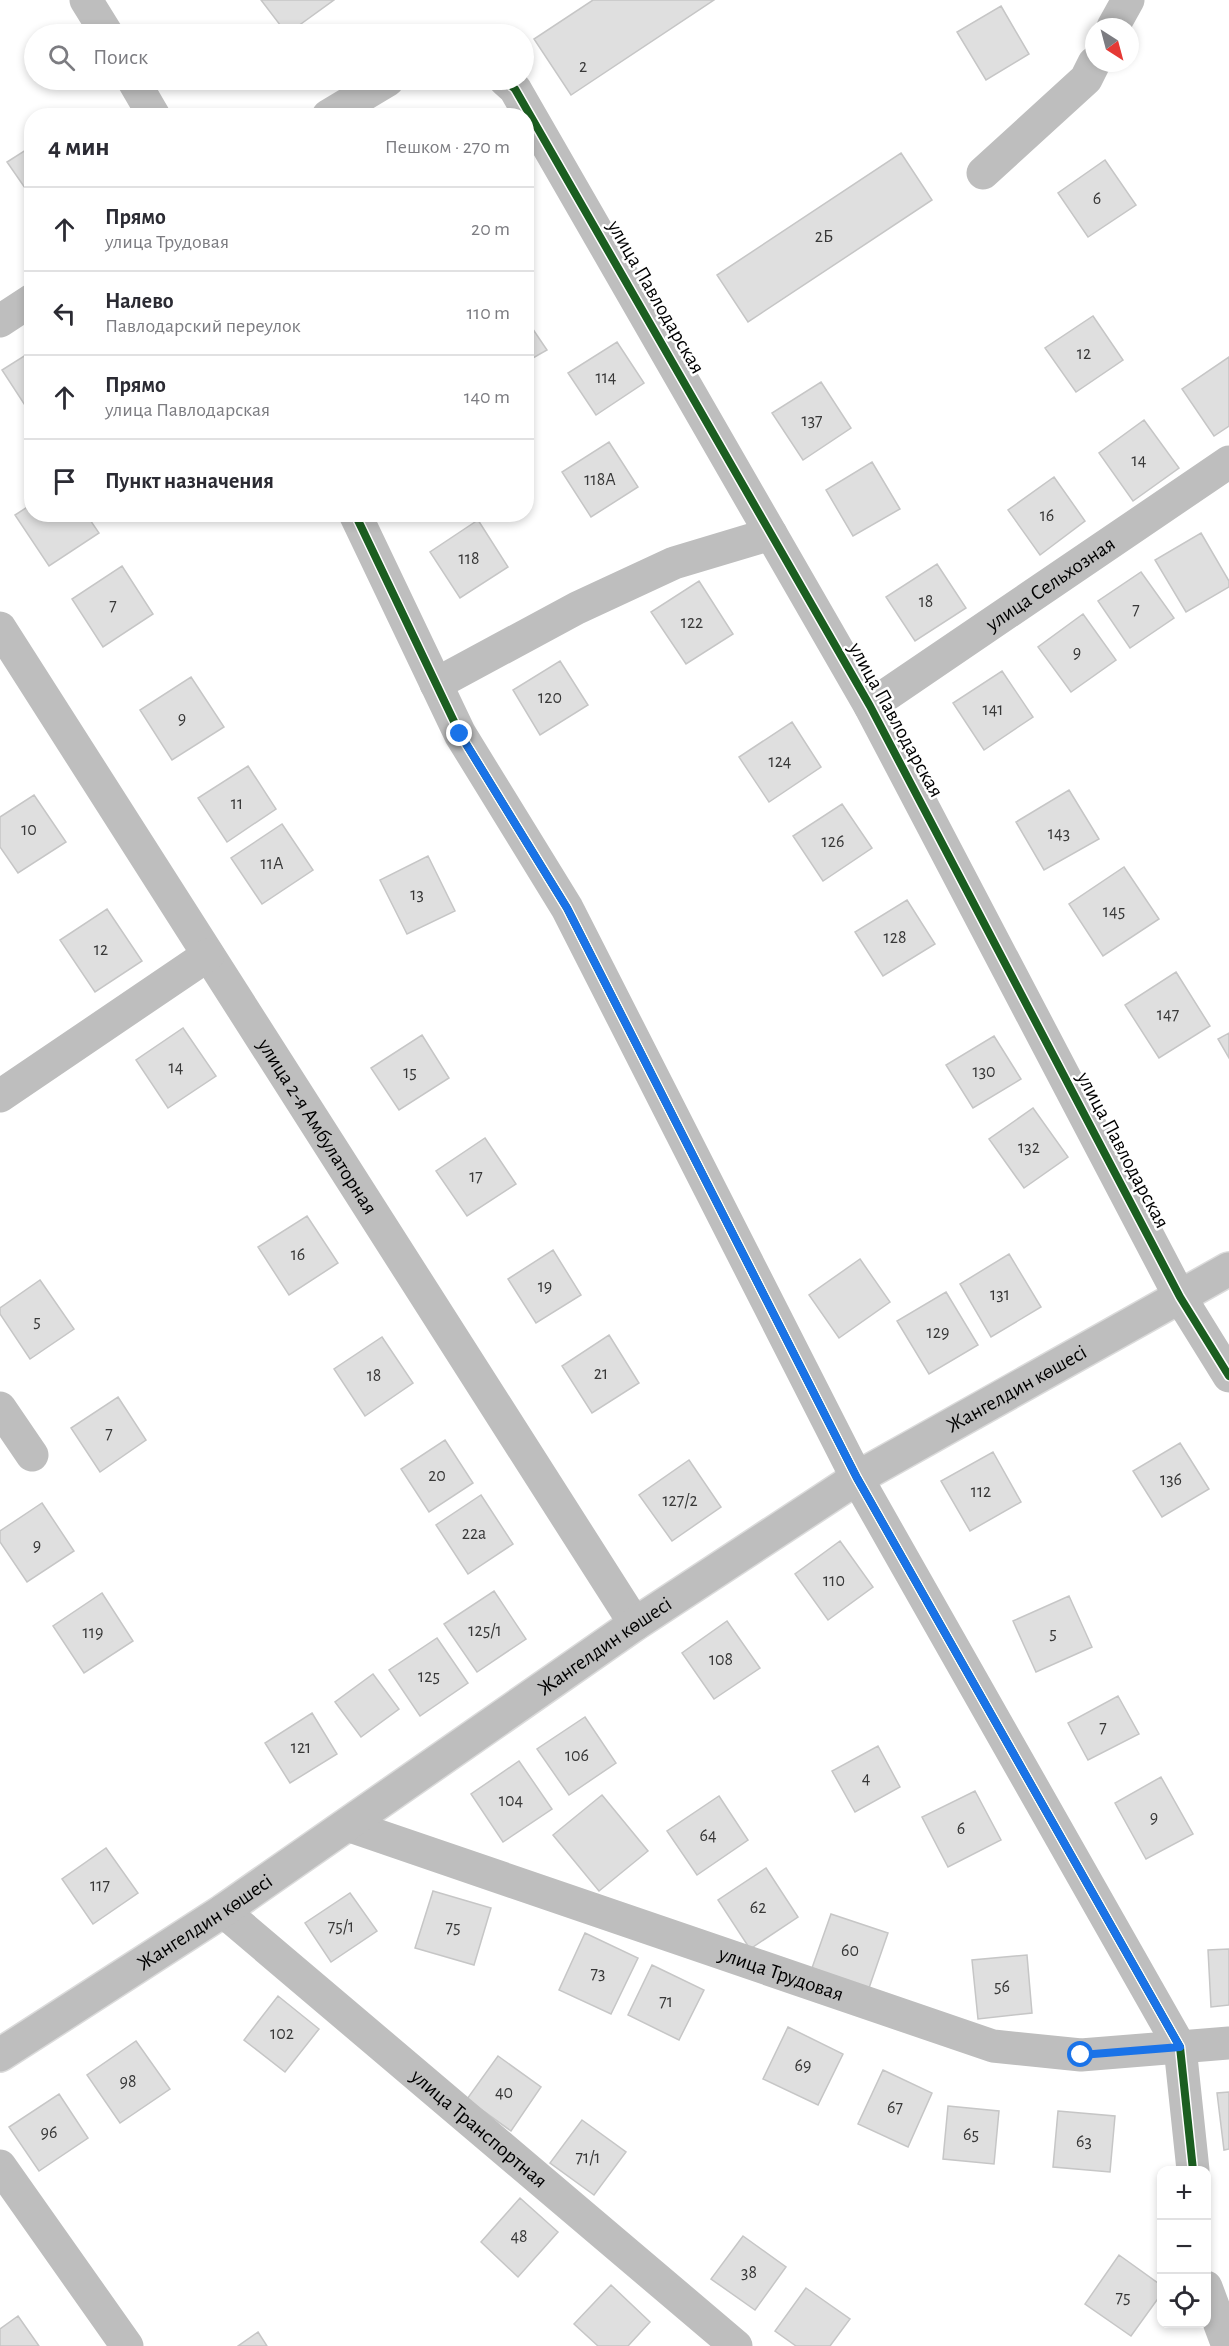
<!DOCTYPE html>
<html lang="ru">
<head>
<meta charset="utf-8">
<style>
	body { margin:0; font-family:"Alegreya Sans",sans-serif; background:#f7f7f7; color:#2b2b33 }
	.controls { position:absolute; right:18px; bottom:18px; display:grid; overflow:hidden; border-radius:12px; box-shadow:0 3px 9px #0003 }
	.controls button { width:54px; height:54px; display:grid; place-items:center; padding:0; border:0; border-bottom:2px solid #e1e1e2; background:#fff; color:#2b2b33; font:30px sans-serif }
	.compass { position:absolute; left:1085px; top:18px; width:54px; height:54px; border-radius:50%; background:#fff; box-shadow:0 3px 9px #0003; rotate:144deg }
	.stop { position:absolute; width:18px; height:18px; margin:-14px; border:4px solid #1a73e8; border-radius:50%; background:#fff }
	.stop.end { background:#1a73e8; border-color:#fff; box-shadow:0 2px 6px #0008 }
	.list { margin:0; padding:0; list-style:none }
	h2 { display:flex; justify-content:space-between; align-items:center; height:78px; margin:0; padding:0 24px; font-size:26px }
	h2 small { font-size:20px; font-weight:400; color:#7c7c81 }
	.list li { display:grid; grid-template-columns:39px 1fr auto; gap:18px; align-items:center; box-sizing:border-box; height:84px; padding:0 24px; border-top:2px solid #e1e1e2 }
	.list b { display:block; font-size:22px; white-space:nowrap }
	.list p { margin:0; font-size:20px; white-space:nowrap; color:#7c7c81 }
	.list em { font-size:20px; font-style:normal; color:#7c7c81 }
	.icon { flex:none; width:33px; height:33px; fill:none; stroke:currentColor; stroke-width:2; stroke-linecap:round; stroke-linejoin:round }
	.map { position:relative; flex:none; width:1229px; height:2346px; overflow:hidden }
	.search { position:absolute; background:#fff; box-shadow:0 3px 9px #0003; left:24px; top:24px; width:510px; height:66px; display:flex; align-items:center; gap:15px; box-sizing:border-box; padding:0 21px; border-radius:33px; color:#7c7c81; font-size:22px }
	.panel { position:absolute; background:#fff; box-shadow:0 3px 9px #0003; left:24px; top:108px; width:510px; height:414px; border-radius:24px }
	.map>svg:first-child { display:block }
</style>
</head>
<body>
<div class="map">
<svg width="1229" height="2346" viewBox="0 0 1229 2346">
	<rect width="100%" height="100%" fill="#fff"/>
	<!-- building -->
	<path fill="#dfdfdf" stroke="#c6c6c6" stroke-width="1.5" d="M261,0H334L287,34Z
		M593,0H714L571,95L534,39Z
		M1001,6L1029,54L986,80L957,32Z
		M32,146V198L7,162Z
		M901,153L932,200L748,322L717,275Z
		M1105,160L1136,205L1088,237L1058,193Z
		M1093,316L1123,360L1076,392L1045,348Z
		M526,319L547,350L526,362Z
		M617,342L644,383L596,415L568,373Z
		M32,351V416L2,370Z
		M1229,357V426L1214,436L1182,389Z
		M821,382L851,428L803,460L772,413Z
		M1144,420L1179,468L1133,501L1099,453Z
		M609,442L638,487L591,517L562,472Z
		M872,462L900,509L853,536L826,490Z
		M1054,477L1085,521L1040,555L1008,510Z
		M32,504V514H86L99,533L49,566L15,515Z
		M478,520L508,567L460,598L430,552Z
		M1201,533L1229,581V587L1186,612L1155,560Z
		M937,564L966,608L915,641L886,597Z
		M122,566L153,614L103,647L72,599Z
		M1141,572L1174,618L1130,648L1098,601Z
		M699,581L733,634L686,664L651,612Z
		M1083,614L1116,660L1071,692L1038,647Z
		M560,661L588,705L540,735L513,690Z
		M1002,671L1033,717L984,750L953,703Z
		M191,677L224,727L172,760L140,710Z
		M792,722L821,767L769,802L739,757Z
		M248,766L276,809L227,842L198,798Z
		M1069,790L1099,839L1044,870L1016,822Z
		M34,795L66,842L18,873L0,847V817Z
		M842,804L872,848L823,881L793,836Z
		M282,824L313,870L262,904L231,858Z
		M428,856L455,911L407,934L380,880Z
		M1124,867L1159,919L1103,956L1069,904Z
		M907,900L935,944L883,976L855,932Z
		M107,909L142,961L95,992L60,940Z
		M1176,972L1210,1026L1159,1058L1125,1005Z
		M183,1028L216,1076L168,1108L136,1060Z
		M1229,1033V1058L1218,1039Z
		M422,1035L449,1078L399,1110L371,1068Z
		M994,1036L1021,1079L973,1108L946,1065Z
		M1033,1108L1068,1157L1024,1188L989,1139Z
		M485,1138L516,1184L467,1216L436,1171Z
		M307,1216L338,1263L289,1295L258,1247Z
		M553,1250L581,1295L536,1323L508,1279Z
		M1009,1254L1041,1307L991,1337L960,1284Z
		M860,1259L890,1302L839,1338L809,1295Z
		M40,1280L74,1329L30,1359L0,1314V1308Z
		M946,1292L978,1345L929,1374L897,1321Z
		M609,1335L639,1383L592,1413L562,1366Z
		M382,1337L413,1383L365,1416L334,1369Z
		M118,1397L146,1440L100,1472L71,1428Z
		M445,1440L473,1483L429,1512L401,1469Z
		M1180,1443L1209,1489L1162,1517L1133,1471Z
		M993,1452L1021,1502L970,1531L941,1481Z
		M689,1460L721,1507L672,1541L639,1495Z
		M481,1495L513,1544L468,1574L436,1525Z
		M42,1503L74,1551L27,1582L0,1542V1531Z
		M840,1541L873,1587L828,1620L795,1574Z
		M494,1591L526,1639L477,1672L444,1624Z
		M102,1593L133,1641L84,1673L53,1626Z
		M1069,1596L1092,1647L1036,1672L1013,1621Z
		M727,1621L760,1668L714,1699L682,1653Z
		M437,1638L468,1683L420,1716L389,1670Z
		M373,1674L399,1709L361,1737L335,1702Z
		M1118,1696L1139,1734L1088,1760L1068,1723Z
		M312,1713L337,1754L290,1783L265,1743Z
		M585,1717L616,1763L569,1795L537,1749Z
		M878,1746L900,1787L855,1812L832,1771Z
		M519,1761L552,1809L503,1842L471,1794Z
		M1161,1777L1193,1834L1146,1859L1115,1803Z
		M975,1791L1001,1840L948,1867L922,1817Z
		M602,1795L648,1851L599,1891L553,1835Z
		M719,1796L748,1840L697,1875L667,1831Z
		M106,1848L138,1893L93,1924L62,1879Z
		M766,1868L798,1917L750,1949L718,1900Z
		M433,1891L491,1908L474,1965L415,1948Z
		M350,1893L377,1931L331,1962L305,1923Z
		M831,1914L888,1933L869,1988L812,1968Z
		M585,1933L638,1958L611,2014L559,1990Z
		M1229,1949V2005L1211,2007L1208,1950Z
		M1027,1955L1032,2013L978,2019L972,1960Z
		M652,1965L704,1990L679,2040L628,2015Z
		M278,1996L319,2029L285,2072L244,2040Z
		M788,2027L843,2054L818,2105L763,2079Z
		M136,2041L170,2089L120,2123L87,2075Z
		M498,2056L541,2087L511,2131L467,2099Z
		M883,2070L932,2093L908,2147L858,2124Z
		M1229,2092V2149L1224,2150L1217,2093Z
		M59,2094L88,2138L39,2171L9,2127Z
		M948,2106L999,2111L994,2164L943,2159Z
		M1058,2111L1115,2116L1110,2172L1053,2167Z
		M582,2120L626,2152L594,2195L550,2163Z
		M520,2198L558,2232L518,2277L481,2242Z
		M743,2236L786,2267L755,2310L711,2279Z
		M1119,2255L1162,2286V2293L1131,2336L1085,2304Z
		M611,2285L650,2322L628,2346H598L574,2324Z
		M806,2288L850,2319L830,2346H796L775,2331Z
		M18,2316L39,2346H0V2329Z
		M258,2332L267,2346H238Z"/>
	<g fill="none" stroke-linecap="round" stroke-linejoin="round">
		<defs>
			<g id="major">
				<path id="s5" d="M0,2055L223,1911L635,1624L857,1478L1229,1269"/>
			</g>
		</defs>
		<!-- major casing -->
		<use href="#major" stroke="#dbdbdb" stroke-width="36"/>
		<!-- minor -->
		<g stroke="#bebebe" stroke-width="33">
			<path d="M86,0L107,34"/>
			<path d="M1113,27L1128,0"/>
			<path d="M133,80L154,116"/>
			<path d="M505,80L515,89L870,706L1180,1297L1229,1376"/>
			<path d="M328,116L388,80"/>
			<path d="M983,173L1086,79L1094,63"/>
			<path d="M0,321L32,300"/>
			<path d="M355,514L460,734L567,908L857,1478L1180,2047L1193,2170"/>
			<path id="s1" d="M0,628L635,1624"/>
			<path d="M436,684L577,608L674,563L771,534"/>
			<path id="s2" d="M870,706L1229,462"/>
			<path d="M0,1096L208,955"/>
			<path d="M0,1408L32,1455"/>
			<path id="s3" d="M347,1825L993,2046L1081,2055L1229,2043"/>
			<path id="s4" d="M223,1911L736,2346"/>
			<path d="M0,2166L127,2346"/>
			<path d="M1206,2287L1228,2346"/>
		</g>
		<!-- major -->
		<use href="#major" stroke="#bebebe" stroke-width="33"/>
		<defs>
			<path id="cycleway" d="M505,80L515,89L870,706L1180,1297L1229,1376
				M355,514L460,734L567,908L857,1478L1180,2047L1193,2170"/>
		</defs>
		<!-- cycleway casing -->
		<use href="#cycleway" stroke="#fff" stroke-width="11"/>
		<!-- cycleway -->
		<use href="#cycleway" stroke="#1b5e20" stroke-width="8"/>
	</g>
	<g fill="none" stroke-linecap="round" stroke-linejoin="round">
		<!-- route -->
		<path stroke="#1a73e8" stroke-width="8" d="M460,734L567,908L857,1478L1180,2047L1081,2055"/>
	</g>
	<g text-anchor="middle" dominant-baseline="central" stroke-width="5" stroke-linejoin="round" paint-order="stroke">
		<!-- number labels -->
		<g font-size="18" fill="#383838">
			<text x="583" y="67">2</text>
			<text x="1097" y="199">6</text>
			<text x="824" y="237">2Б</text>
			<text x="1084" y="354">12</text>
			<text x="606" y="378">114</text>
			<text x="812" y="421">137</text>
			<text x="1139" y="461">14</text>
			<text x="600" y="480">118А</text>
			<text x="1047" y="516">16</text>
			<text x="469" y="559">118</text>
			<text x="926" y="602">18</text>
			<text x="113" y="606">7</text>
			<text x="1136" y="610">7</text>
			<text x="692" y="623">122</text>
			<text x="1077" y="653">9</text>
			<text x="550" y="698">120</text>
			<text x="993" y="710">141</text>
			<text x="182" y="719">9</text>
			<text x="780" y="762">124</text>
			<text x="237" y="804">11</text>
			<text x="29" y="830">10</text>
			<text x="1059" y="834">143</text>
			<text x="833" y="842">126</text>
			<text x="272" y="864">11А</text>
			<text x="417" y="895">13</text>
			<text x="1114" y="912">145</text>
			<text x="895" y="938">128</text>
			<text x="101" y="950">12</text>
			<text x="1168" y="1015">147</text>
			<text x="176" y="1068">14</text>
			<text x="984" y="1072">130</text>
			<text x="410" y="1073">15</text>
			<text x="1029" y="1148">132</text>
			<text x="476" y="1177">17</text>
			<text x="298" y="1255">16</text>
			<text x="545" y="1287">19</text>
			<text x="1000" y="1295">131</text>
			<text x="37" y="1322">5</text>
			<text x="938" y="1333">129</text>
			<text x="601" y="1374">21</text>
			<text x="374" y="1376">18</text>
			<text x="109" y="1434">7</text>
			<text x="437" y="1476">20</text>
			<text x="1171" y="1480">136</text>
			<text x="981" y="1492">112</text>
			<text x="680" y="1501">127/2</text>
			<text x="474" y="1534">22а</text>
			<text x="37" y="1546">9</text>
			<text x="834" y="1581">110</text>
			<text x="485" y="1631">125/1</text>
			<text x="93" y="1633">119</text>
			<text x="1053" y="1634">5</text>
			<text x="721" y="1660">108</text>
			<text x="429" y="1677">125</text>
			<text x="1103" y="1728">7</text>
			<text x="301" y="1748">121</text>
			<text x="577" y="1756">106</text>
			<text x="866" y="1779">4</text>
			<text x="511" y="1801">104</text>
			<text x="1154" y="1818">9</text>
			<text x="961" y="1829">6</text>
			<text x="708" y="1836">64</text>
			<text x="100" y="1886">117</text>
			<text x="758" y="1908">62</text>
			<text x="341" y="1927">75/1</text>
			<text x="453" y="1928">75</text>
			<text x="850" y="1951">60</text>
			<text x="598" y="1974">73</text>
			<text x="1002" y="1987">56</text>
			<text x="666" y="2002">71</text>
			<text x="282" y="2034">102</text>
			<text x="803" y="2066">69</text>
			<text x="128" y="2082">98</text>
			<text x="504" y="2093">40</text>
			<text x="895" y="2108">67</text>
			<text x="49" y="2133">96</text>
			<text x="971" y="2135">65</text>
			<text x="1084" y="2142">63</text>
			<text x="588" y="2158">71/1</text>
			<text x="519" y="2237">48</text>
			<text x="749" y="2273">38</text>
			<text x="1123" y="2298">75</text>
		</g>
		<!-- street labels -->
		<g font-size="21" fill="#000" stroke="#fff">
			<text transform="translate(656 297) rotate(60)">улица Павлодарская</text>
			<text stroke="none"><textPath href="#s2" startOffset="218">улица Сельхозная</textPath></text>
			<text transform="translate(896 720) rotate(61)">улица Павлодарская</text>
			<text stroke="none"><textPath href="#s1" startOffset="591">улица 2-я Амбулаторная</textPath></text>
			<text transform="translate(1123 1150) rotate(62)">улица Павлодарская</text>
			<text stroke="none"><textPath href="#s5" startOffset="1216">Жангелдин көшесі</textPath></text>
			<text stroke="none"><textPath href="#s5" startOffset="730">Жангелдин көшесі</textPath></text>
			<text stroke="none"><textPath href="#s5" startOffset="244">Жангелдин көшесі</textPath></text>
			<text stroke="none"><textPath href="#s3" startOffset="459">улица Трудовая</textPath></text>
			<text stroke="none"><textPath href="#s4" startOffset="336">улица Транспортная</textPath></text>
		</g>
	</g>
</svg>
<div class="controls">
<button>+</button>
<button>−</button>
<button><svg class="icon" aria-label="locate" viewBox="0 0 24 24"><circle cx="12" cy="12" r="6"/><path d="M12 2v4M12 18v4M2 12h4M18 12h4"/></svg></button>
</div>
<svg class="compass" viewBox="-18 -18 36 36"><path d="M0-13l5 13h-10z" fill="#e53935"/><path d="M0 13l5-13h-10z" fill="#7c7c81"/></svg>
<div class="stop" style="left:1081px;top:2055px"></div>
<div class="stop end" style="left:460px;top:734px"></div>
<div class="search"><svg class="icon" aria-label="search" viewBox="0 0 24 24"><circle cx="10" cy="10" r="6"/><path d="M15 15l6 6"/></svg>Поиск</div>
<section class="panel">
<h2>4 мин<small>Пешком · 270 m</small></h2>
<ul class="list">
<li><svg class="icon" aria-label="ahead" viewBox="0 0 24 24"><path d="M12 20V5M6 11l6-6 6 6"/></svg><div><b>Прямо</b><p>улица Трудовая</p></div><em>20 m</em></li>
<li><svg class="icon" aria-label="left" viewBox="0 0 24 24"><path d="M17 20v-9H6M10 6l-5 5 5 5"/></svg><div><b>Налево</b><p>Павлодарский переулок</p></div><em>110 m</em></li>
<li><svg class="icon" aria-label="ahead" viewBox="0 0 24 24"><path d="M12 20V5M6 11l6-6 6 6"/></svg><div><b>Прямо</b><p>улица Павлодарская</p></div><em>140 m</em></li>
<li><svg class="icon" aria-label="arrive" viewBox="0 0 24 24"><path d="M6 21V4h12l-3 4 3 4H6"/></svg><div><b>Пункт назначения</b></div></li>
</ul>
</section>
</div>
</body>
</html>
